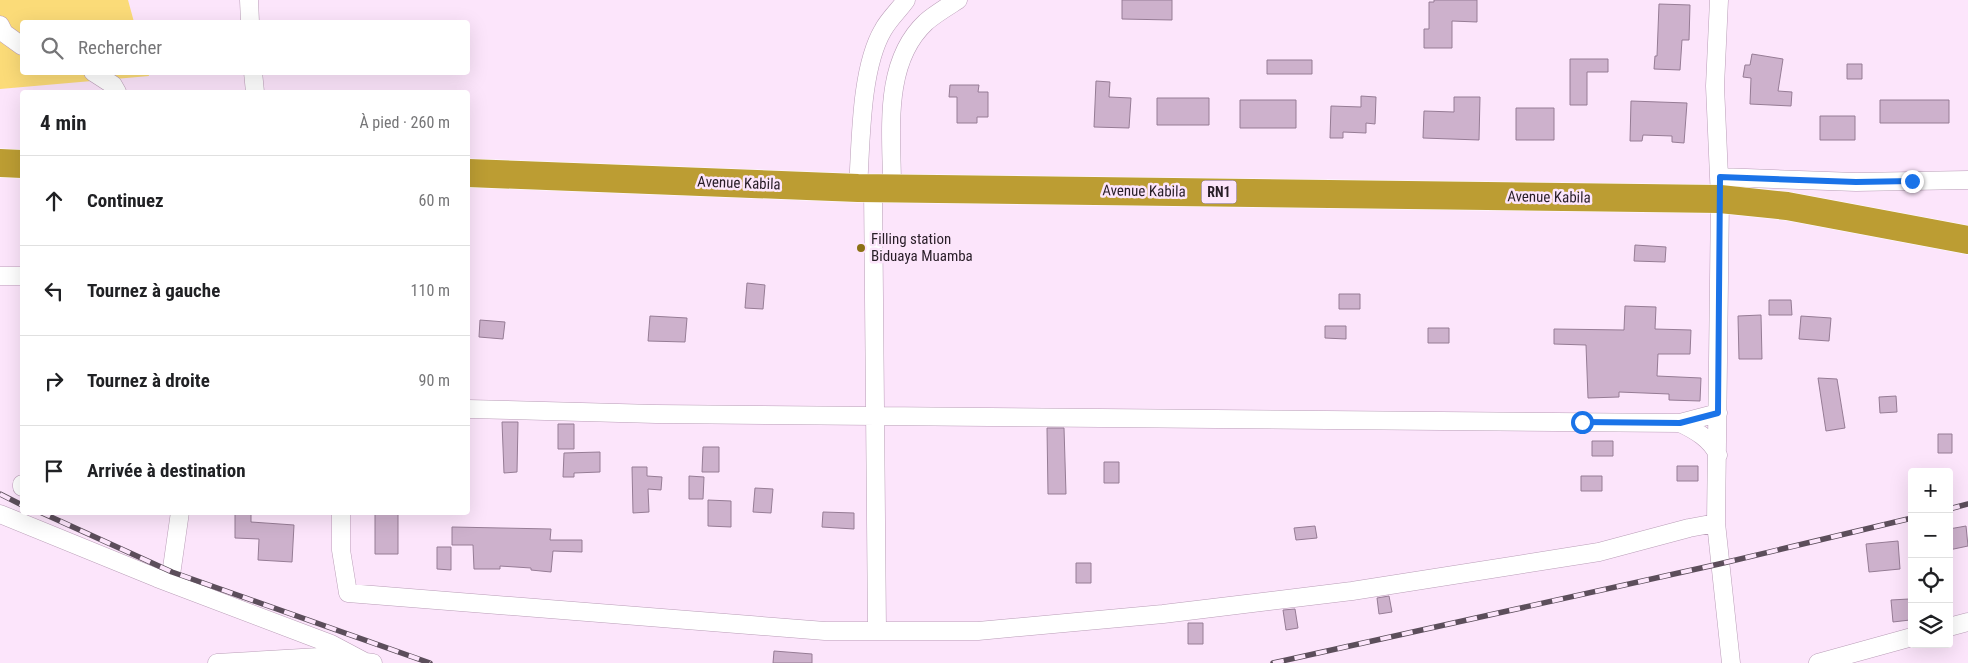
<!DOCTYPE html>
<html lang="fr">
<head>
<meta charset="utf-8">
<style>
	body { margin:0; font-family:"Roboto Condensed",sans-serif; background:#f2f2f2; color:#202124 }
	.controls { position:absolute; right:15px; bottom:15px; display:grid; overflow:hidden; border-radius:5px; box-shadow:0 5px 20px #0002 }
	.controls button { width:45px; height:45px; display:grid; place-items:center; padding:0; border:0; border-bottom:1px solid #e0e0e0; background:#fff; color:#202124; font:25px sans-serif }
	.stop { position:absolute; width:15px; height:15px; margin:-11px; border:4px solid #1a73e8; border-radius:50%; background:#fff }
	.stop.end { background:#1a73e8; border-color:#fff; box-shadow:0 1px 5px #0008 }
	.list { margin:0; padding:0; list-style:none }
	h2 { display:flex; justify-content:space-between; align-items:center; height:65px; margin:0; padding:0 20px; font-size:21px }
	h2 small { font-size:16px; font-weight:400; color:#757577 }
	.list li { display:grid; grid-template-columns:32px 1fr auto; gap:15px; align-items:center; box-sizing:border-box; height:90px; padding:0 20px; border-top:1px solid #e0e0e0 }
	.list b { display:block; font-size:19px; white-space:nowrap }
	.list em { font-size:16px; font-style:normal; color:#757577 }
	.icon { flex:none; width:28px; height:28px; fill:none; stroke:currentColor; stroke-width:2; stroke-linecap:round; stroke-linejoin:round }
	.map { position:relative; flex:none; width:1968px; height:663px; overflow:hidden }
	.search { position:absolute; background:#fff; box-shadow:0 5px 20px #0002; left:20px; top:20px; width:450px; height:55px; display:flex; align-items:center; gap:12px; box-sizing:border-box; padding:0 18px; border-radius:5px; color:#757577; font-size:19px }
	.panel { position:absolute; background:#fff; box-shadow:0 5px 20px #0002; left:20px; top:90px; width:450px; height:425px; border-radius:5px }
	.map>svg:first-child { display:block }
</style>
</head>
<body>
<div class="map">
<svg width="1968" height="663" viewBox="0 0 1968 663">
	<rect width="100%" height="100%" fill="#fce5fb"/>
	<!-- green -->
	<path fill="#fbdb78" d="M0,0H128L134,22H22V72H148L149,76L0,89Z"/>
	<!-- building -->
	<path fill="#cdb1cc" stroke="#967c95" d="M1122,0H1172V20L1122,19Z
		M1434,0H1477V22L1452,21V48H1424V29H1429V2H1434Z
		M1659,4L1690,5L1689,40H1682L1680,70L1654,69L1655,56H1657Z
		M1752,54L1783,59L1778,91L1792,92L1791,106L1750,104L1751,78L1743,77L1745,65H1750Z
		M1570,59H1608V72H1587V105H1570Z
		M1267,60H1312V74H1267Z
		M1847,64H1862V79H1847Z
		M1096,81L1110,82L1109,97L1131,98L1129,128L1094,127Z
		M950,85H979L978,92H988V117H977V123H957V97H949Z
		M1361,96L1376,97L1375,124L1366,123V133L1343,132V138H1330L1331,106L1361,107Z
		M1454,97H1480L1479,140L1423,138L1424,111L1454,112Z
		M1157,98H1209V125H1157Z
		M1240,100H1296V128H1240Z
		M1880,100H1949V123H1880Z
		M1631,101L1687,103L1684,143L1672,142V136L1643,135L1642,141H1630Z
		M1516,108H1554V140H1516Z
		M1820,116H1855V140H1820Z
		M1635,245L1666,247L1665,262L1634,261Z
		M747,283L765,285L763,309L745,308Z
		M1339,294H1360V309H1339Z
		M1769,300H1791L1792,315H1769Z
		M1625,306L1656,307L1655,329L1691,330L1690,354H1658L1657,376L1701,378L1700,401L1669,400V394L1619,392V397L1588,398L1586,345L1554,344V329L1624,330Z
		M1761,315L1762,359H1739L1738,316Z
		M650,316L687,318L685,342L648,341Z
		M1801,316L1831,318L1829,341L1799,339Z
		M480,320L505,322L503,339L479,337Z
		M1325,326H1346V339L1325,338Z
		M1428,328H1449V343H1428Z
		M1818,378L1837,379L1845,428L1826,431Z
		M1896,396L1897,412L1880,413L1879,397Z
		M502,422H518L517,472L504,473Z
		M558,424H574V449H558Z
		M1047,428H1064L1066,494H1048Z
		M1938,434H1952V453H1938Z
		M1592,441H1613V456H1592Z
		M703,447H719V472H702Z
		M600,452V472L574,473V477H563L564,453Z
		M1104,462H1119V483H1104Z
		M1677,466H1698V481H1677Z
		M632,467H647V476L662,477L661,490L648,489L649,512L633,513Z
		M689,476L704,477L703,499H689Z
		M1581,476H1602V491H1581Z
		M755,488L773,489L771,513L753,512Z
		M708,500L731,501V527L708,526Z
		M375,512H398V554H375Z
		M823,512L854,513V529L822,527Z
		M235,514H251V522L294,525L292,562L258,560L259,539L235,538Z
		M1315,526L1317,538L1296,540L1294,528Z
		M1966,526L1968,546L1949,550V529Z
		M452,527L551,529L550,540H582V552L553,551L551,572L531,570V568L500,566V569H474L473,545H452Z
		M1898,541L1900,569L1869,572L1866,544Z
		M437,547H451V570L437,569Z
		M1076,563H1091V583H1076Z
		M1389,596L1392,612L1379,614L1377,598Z
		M1909,599L1910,620L1893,622L1891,600Z
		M1295,609L1298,628L1286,630L1283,610Z
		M1188,623H1203V644H1188Z
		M774,651L812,654V663H773Z"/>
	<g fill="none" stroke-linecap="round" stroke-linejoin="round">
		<defs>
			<path id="street" d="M249,0L250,22
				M1719,0L1715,86L1720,199L1716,523L1731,663
				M0,25L4,33L22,46
				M93,72L113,85L117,92
				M253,72L255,92
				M1720,177L1856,182L1968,180
				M892,187C892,133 882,63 926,22C935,14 947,7 958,0
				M858,188C861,144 860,69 883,30C889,19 899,10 906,0
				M873,188L877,631
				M0,276H22
				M468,409L656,414L1680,423L1718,413
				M1680,423C1695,430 1711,439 1718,455
				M22,487V484
				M341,512V550L348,593L825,631H978L1163,614L1352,591L1599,552L1689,528L1716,523
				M0,514L157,578L331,644L365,662L373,663
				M170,582L180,512
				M1949,627L1968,622
				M217,663L319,657L354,661
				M1818,663L1912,637"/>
			<path id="highway" d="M0,163L22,164
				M468,173L858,188L1720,199L1787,206L1968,240"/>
		</defs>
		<!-- street casing -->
		<use href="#street" stroke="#b99db7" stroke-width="19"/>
		<!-- highway casing -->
		<use href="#highway" stroke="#fff" stroke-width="29"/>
		<!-- street -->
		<use href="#street" stroke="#fff" stroke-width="18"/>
		<!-- highway -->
		<use href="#highway" stroke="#bc9d33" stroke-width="28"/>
		<defs>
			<path id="rail" d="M0,494L22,505
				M1949,509L1968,504
				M40,512L172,572L430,663
				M1273,663L1719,564L1912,518"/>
		</defs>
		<!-- rail casing -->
		<use href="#rail" stroke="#5c4e5b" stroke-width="5.5"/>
		<!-- rail -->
		<use href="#rail" stroke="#fce5fb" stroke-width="4" stroke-dasharray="11" stroke-linecap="butt"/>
	</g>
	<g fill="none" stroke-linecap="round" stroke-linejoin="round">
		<!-- route -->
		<path stroke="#1a73e8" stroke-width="6" d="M1582,422L1680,423L1718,413L1720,177L1856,182L1912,181"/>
	</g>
	<!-- markers -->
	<circle fill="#8b7114" stroke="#fce5fb" stroke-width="2" cx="861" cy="248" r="5"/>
	<g text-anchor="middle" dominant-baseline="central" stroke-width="5" stroke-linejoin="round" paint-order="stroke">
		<!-- shield labels -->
		<rect fill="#fce5fb" stroke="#685967" stroke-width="1" x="1201.5" y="180.5" width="35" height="23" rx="4"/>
		<g font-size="14" font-weight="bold" fill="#281d27">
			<text x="1219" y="192">RN1</text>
		</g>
		<!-- street labels -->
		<g font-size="15" fill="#281d27" stroke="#fce5fb">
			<text transform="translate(739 183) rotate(2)">Avenue Kabila</text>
			<text transform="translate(1144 191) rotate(1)">Avenue Kabila</text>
			<text transform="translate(1549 197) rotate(1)">Avenue Kabila</text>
		</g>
		<!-- poi labels -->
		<g font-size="15" fill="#281d27" stroke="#fce5fb" text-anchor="start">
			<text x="871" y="239">Filling station<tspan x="871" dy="17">Biduaya Muamba</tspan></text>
		</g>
	</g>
</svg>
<div class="controls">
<button>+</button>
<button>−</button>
<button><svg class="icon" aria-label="locate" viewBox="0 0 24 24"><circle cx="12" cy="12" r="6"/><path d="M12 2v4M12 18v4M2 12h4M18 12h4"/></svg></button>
<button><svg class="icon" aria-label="layers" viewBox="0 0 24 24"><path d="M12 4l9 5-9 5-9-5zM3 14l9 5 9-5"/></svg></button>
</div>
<div class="stop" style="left:1582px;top:422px"></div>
<div class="stop end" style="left:1912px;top:181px"></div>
<div class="search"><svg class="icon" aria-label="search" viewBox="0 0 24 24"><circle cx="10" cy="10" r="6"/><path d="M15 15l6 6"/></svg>Rechercher</div>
<section class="panel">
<h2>4 min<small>À pied · 260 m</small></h2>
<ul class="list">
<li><svg class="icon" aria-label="ahead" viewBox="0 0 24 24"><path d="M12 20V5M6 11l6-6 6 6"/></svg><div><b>Continuez</b></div><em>60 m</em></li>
<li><svg class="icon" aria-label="left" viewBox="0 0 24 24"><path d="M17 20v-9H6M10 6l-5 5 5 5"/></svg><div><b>Tournez à gauche</b></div><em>110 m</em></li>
<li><svg class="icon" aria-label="right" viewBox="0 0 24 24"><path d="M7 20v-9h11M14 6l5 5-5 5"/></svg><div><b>Tournez à droite</b></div><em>90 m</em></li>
<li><svg class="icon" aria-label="arrive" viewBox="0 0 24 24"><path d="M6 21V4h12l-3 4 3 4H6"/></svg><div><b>Arrivée à destination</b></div></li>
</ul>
</section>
</div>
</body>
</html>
